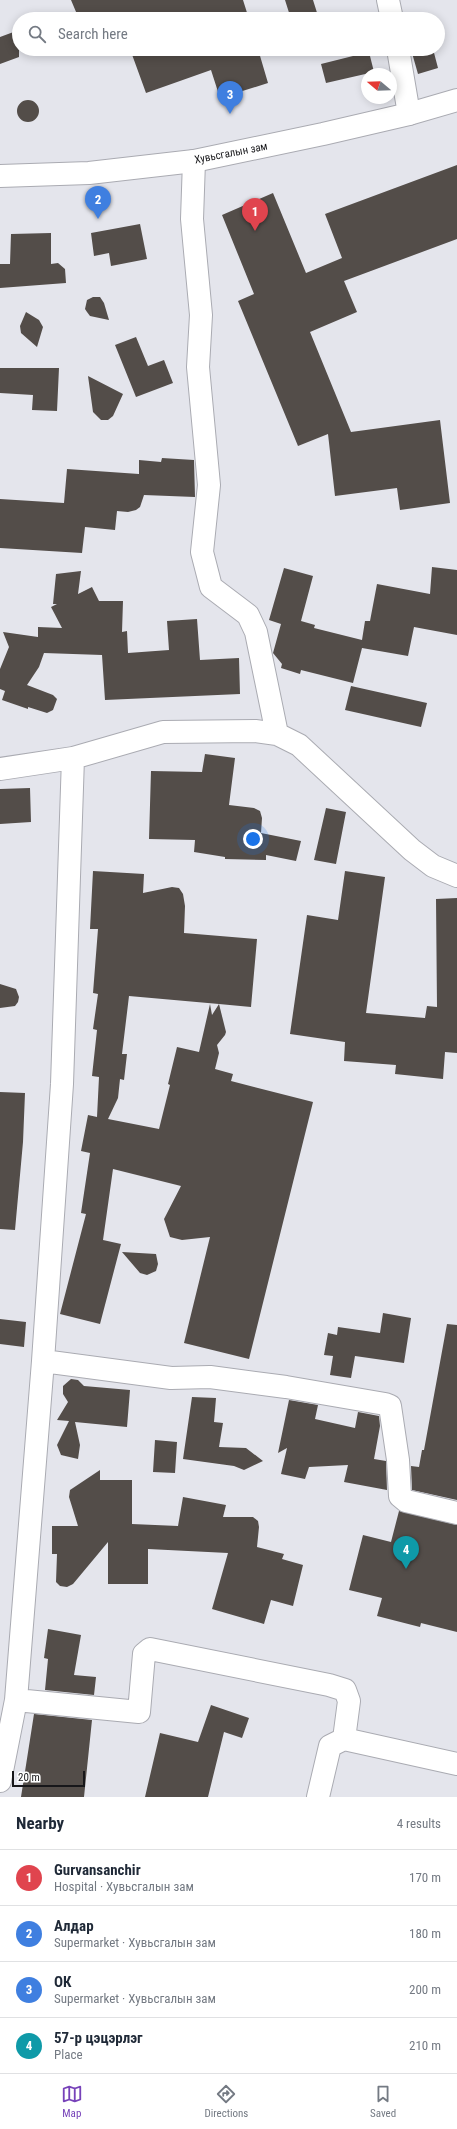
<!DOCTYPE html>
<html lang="en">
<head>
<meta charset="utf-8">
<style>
	body { margin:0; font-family:"Roboto Condensed",sans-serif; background:#f6f6f7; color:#1f2937 }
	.compass { position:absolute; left:361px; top:68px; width:36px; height:36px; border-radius:50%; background:#fff; box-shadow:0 2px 10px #0003; rotate:289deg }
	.scale { position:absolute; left:12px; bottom:10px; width:73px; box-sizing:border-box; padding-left:4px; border:2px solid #17171a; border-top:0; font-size:11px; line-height:14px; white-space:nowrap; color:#17171a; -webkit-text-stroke:3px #fff; paint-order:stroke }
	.you { position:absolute; left:253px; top:839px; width:14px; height:14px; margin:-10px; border:3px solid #fff; border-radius:50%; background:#1a73e8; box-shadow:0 0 0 6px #1a73e833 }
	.badge { display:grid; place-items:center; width:26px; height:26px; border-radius:50%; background:#7742b9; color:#fff; font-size:13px; font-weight:700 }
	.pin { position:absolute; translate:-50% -33px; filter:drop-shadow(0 1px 2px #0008) }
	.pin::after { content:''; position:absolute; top:21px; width:14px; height:12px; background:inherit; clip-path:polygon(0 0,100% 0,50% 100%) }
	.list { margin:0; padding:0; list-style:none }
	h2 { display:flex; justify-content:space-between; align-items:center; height:52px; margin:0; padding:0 16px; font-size:17px }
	h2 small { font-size:13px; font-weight:400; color:#747a83 }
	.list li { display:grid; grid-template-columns:26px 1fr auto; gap:12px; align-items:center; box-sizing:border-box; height:56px; padding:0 16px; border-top:1px solid #e0e1e3 }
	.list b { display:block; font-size:15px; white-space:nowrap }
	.list p { margin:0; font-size:13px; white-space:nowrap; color:#747a83 }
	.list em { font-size:13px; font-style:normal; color:#747a83 }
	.icon { flex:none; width:22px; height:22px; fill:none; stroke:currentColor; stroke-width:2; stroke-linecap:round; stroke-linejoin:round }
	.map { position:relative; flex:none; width:457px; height:1797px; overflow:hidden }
	.search { position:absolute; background:#fff; box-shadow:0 2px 10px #0003; left:12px; right:12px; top:12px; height:44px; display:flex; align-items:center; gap:10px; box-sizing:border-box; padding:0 14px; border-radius:22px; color:#747a83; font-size:15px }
	.sheet { height:276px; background:#fff }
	nav { display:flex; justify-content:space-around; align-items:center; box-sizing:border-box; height:56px; border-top:1px solid #e0e1e3; background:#fff; font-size:11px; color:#747a83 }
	nav a { display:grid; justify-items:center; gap:2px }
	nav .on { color:#7742b9 }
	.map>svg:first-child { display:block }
</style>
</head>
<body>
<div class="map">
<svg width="457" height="1797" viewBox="0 0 457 1797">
	<rect width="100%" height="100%" fill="#e4e5ec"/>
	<!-- building -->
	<path fill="#534d49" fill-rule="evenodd" d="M71,0H243L249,19H79Z
		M285,0H313L319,19H291Z
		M19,30V57L0,64V37Z
		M130,49H258L268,83L220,98L211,70L146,93Z
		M427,49H433L438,68L418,74L412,53Z
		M369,52L374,72L326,83L321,64Z
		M17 111a11 11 0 1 1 22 0a11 11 0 1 1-22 0Z
		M457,165V239L344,281L357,312L310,332L351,432L440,420L450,503L400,510L397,488L335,496L328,434L298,446L238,301L254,294L222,215L273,193L306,273L342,258L325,214Z
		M140,224L147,259L111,266L109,253L94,256L91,233Z
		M51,233V264L58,263L65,269L66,283L0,288V264H10L11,234Z
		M93,297H100L104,303L109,320L90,316L87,312L85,309L87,300Z
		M26,312L39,320L43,327L37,347L21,333L20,326Z
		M136,337L148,366L164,360L173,383L136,397L115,345Z
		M0,368H59L57,411L32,410L33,395L0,393Z
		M88,376L123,394L113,416L108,420H101L93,412Z
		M162,458L194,460L195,497L144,495L140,507L136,510L128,512L117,511L115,530L85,527L82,553L0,548V499L64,503L67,469L139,474V460L161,462Z
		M432,567L457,570V635L414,627L408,656L362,648L353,683L301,670L300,674L281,668L282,664L273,653L281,624L269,620L284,568L313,576L301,621L315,625L314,628L362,640L365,621H370L377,584L430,594Z
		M81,571L78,594L92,587L99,601H123L122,632L127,631L128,653L169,650L167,621L197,619L200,660L239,658L240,694L105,700L102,655L44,653L39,667L27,685L53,695L57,699L53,710L47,713L28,707V709L2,700L5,691L0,689V669L9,647L3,632L38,637V627L62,628L51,607L57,604H53L56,574Z
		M351,686L427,703L421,727L345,710Z
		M205,754L235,758L229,805L254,808L260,811L262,818L261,833L301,841L296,861L266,855V860L225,859V857L194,852L195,840L149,839L151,771L202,772Z
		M30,788L31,822L0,824V789Z
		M326,808L346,812L336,864L314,860Z
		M93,871L144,874L143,893L172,887L179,888L183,894L185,906L184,933L257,939L251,1007L219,1004L226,1032L225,1035L217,1045L219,1053L215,1069L233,1074L231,1081L313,1102L249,1359L184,1343L210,1237L182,1240L170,1237L164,1219L181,1186L113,1169L103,1240L121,1244L100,1324L60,1314L86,1214L81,1213L90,1153L81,1151L88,1115L97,1117L99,1077L92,1076L97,1030L93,1029L98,994L93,993L98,929H90ZM129,996L219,1004L212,1015L210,1004L199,1052L177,1047L168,1084L170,1085L159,1129L108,1119L118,1098L120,1079L124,1080L127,1054H122Z
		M345,871L385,877L366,1013L425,1018L427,1006L437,1007L436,899L457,898V1053L445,1052L443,1079L395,1074L396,1065L344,1061L345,1042L290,1034L307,915L338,920Z
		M0,984L16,989L19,997L18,1002L15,1006L0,1008Z
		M0,1092L25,1093L23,1142L15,1230L0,1229Z
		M122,1252L156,1254L158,1264L156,1271L147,1275L140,1273Z
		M383,1313L411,1318L404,1363L355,1356L351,1378L330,1375L333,1356L324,1355L328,1333L337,1335L338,1327L380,1333Z
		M0,1319L26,1322L24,1347L0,1344Z
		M447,1324L457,1325V1500L412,1490L411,1466L419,1467L422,1450H424Z
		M71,1379L78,1380L84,1386L130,1390L127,1427L75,1422L80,1445L78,1459L61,1455L57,1445L69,1421L57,1420L68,1402L63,1394V1386Z
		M192,1397L216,1398L214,1422L223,1423L219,1447L246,1448L263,1461L244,1470L234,1466L183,1459Z
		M289,1400L318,1405L315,1419L355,1428L358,1412L379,1416L380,1426L374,1459L386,1461L387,1490L344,1482L348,1465L309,1467L305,1479L281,1474L287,1448L278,1453Z
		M155,1440L177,1442L175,1473L153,1472Z
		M100,1470V1480H132V1524L178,1526L183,1497L226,1505L223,1517H253L258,1521L259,1527L257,1547L284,1554L282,1559L303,1565L293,1606L271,1600L264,1624L212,1609L228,1553L148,1549V1584H108V1542L73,1584L67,1587L60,1586L56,1582L57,1554H52V1526H78L69,1497L70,1490Z
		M399,1511L457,1525V1632L421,1623L420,1627L377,1616L382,1598L349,1590L363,1535L391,1542Z
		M48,1629L81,1635L74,1675L96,1677L94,1695L45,1690L48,1659L44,1658Z
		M211,1705L249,1718L242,1738L224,1732L208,1797H145L160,1733L198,1742Z
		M34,1714L92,1720L84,1797H21Z"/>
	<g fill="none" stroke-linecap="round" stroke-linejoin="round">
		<defs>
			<path id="minor" d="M388,0L392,19
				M398,49L409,114
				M194,161L192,219L201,315L198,367L209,485L202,552L211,587L248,615L256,632L277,734
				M73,758L163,732L255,731L277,734L299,745L412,850L433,866L457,876
				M0,769L73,758L62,1084L43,1361L16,1700L0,1781
				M43,1361L171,1378L210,1377L286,1387L385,1404L390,1406L398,1460L400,1496L406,1501L457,1513
				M16,1700L139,1712L144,1654L150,1649L329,1685L345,1690L349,1701L344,1739
				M318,1797L330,1746L344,1739L457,1764"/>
			<path id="major" d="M0,176L89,173L194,161L323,134L409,114L457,100"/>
		</defs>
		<!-- minor casing -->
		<use href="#minor" stroke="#aaabb2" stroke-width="24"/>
		<!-- major casing -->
		<use href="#major" stroke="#aaabb2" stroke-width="24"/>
		<!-- minor -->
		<use href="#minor" stroke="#fff" stroke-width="22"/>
		<!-- major -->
		<use href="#major" stroke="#fff" stroke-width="22"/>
	</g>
	<g text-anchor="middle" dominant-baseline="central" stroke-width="4" stroke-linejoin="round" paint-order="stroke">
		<!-- street labels -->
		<g font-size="11" fill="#17171a" stroke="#fff">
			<text transform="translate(231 153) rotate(-11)">Хувьсгалын зам</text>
		</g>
	</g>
</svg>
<svg class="compass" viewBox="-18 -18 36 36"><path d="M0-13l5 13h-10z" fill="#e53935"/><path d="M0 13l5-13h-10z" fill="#747a83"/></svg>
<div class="scale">20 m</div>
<div class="you"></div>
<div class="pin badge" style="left:255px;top:231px;background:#e0444e">1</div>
<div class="pin badge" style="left:98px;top:219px;background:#3f7fe0">2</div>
<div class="pin badge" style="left:230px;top:114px;background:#3f7fe0">3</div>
<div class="pin badge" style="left:406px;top:1569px;background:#0f9aa8">4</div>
<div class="search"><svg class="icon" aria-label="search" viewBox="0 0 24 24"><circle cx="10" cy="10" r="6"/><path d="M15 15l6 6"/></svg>Search here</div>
</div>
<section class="sheet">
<h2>Nearby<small>4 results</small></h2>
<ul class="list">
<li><span class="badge" style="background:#e0444e">1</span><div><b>Gurvansanchir</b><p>Hospital · Хувьсгалын зам</p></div><em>170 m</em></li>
<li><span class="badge" style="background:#3f7fe0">2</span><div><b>Алдар</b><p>Supermarket · Хувьсгалын зам</p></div><em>180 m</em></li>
<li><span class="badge" style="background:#3f7fe0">3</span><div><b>ОК</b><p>Supermarket · Хувьсгалын зам</p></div><em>200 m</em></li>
<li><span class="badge" style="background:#0f9aa8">4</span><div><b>57-р цэцэрлэг</b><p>Place</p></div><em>210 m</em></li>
</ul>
</section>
<nav>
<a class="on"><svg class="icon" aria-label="map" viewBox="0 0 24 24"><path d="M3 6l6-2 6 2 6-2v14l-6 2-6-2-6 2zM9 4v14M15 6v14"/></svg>Map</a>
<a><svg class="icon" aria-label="directions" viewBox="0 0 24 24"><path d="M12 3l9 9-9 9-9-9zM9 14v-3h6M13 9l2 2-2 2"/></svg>Directions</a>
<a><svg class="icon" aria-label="saved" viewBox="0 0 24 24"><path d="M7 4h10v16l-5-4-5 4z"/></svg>Saved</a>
</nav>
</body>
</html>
